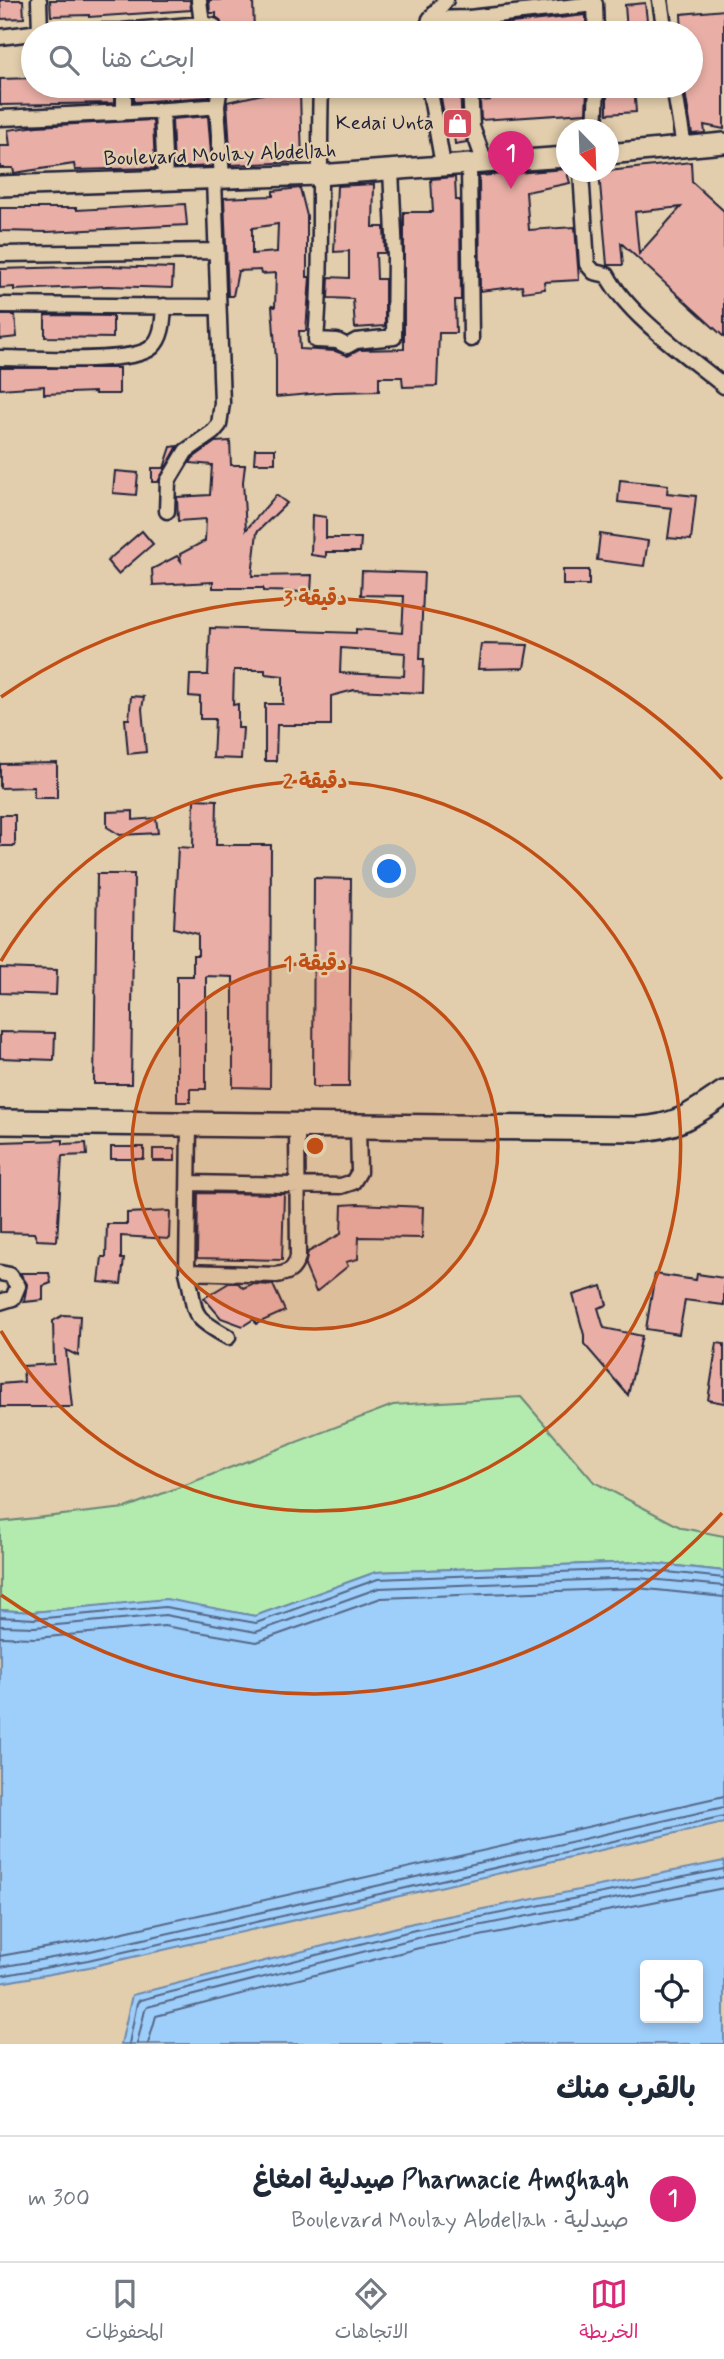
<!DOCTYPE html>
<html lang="ar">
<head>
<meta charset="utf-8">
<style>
	body { margin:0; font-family:Mynerve,"Playpen Sans Arabic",sans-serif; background:#f6f6f7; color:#1f2937; direction:rtl }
	.controls { position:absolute; right:21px; bottom:21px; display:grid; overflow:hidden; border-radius:7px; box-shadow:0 4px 10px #0003 }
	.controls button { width:63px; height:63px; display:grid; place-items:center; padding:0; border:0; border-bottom:2px solid #e0e1e3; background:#fff; color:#1f2937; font:35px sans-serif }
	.compass { position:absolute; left:556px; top:119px; width:63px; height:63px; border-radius:50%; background:#fff; box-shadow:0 4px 10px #0003; rotate:157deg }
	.you { position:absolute; left:390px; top:872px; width:24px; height:24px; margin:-18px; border:5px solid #fff; border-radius:50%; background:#1a73e8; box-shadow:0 0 0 10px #1a73e833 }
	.badge { display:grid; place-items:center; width:46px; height:46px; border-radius:50%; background:#db2777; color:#fff; font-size:23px; font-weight:700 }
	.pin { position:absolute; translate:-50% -58px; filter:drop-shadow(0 2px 4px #0008) }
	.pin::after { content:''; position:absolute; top:37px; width:24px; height:21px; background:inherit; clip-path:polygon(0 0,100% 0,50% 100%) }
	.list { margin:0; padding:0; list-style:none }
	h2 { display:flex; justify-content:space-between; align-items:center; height:91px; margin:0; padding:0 28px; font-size:30px }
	h2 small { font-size:23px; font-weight:400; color:#747a83 }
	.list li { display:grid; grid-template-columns:46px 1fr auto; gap:21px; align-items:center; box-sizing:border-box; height:126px; padding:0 28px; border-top:2px solid #e0e1e3 }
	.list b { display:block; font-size:26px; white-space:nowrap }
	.list p { margin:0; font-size:23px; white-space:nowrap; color:#747a83 }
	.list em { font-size:23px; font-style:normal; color:#747a83 }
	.icon { flex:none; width:38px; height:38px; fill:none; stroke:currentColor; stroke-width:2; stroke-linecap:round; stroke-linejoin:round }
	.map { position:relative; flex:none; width:724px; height:2044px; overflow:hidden; direction:ltr }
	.search { position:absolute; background:#fff; box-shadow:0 4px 10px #0003; left:21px; right:21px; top:21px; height:77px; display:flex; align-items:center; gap:18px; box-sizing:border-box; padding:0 24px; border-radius:38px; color:#747a83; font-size:26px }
	.sheet { height:217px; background:#fff }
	nav { display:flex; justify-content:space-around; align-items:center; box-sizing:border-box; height:98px; border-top:2px solid #e0e1e3; background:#fff; font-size:19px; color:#747a83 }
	nav a { display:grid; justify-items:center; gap:4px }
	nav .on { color:#db2777 }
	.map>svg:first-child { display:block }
</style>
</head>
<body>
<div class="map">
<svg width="724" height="2044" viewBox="0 0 724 2044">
	<rect width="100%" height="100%" fill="#e2ceac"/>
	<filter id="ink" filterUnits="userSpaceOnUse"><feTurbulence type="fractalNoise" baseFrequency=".0143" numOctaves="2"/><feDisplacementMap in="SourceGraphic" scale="14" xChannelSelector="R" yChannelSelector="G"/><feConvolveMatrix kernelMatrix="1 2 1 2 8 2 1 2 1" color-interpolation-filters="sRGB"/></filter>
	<g filter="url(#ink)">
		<!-- green -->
		<path fill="#b3ebaf" stroke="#6a8675" stroke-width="2" d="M521,1397L594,1482L682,1528L724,1536V1571L639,1562L376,1572L255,1616L166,1600L33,1612L0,1610V1522L125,1508L393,1405Z"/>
		<!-- water -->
		<path fill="#9ecefa" stroke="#6c89ae" stroke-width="2" fill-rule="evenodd" d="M639,1562L724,1571V1822L89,1967L0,1983V1610L33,1612L166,1599L255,1616L376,1572Z
			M724,1861V2044H121L132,1995L413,1923ZM645,1965H698V2018H645Z"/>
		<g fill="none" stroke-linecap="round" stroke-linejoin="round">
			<!-- shore -->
			<path stroke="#546787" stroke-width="2" d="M0,1617L34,1619L165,1607L256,1623L378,1579L638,1569L724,1578
				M0,1626L35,1627L165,1615L256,1632L379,1588L638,1578L724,1586
				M0,1637L36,1638L164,1626L257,1642L381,1598L637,1588L724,1597
				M0,1956L84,1941L724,1796
				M0,1967L86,1952L724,1807
				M0,1976L88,1960L724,1816
				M129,2044L137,2003L140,2000L415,1930L724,1869
				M137,2044L145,2010L147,2007L417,1938L724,1877
				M148,2044L156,2016L419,1948L724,1888"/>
		</g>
		<!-- building -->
		<path fill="#e9afa6" stroke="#22223b" stroke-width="2" fill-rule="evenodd" d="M0,0H23L24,18L1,19Z
			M50,0H190L191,10L89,17V15L51,16Z
			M209,0H253L254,33H223L220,20L216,17V13H210Z
			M645,3L648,29L627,31L625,5Z
			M724,10V129L704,125L705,133L692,134L684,86H691V33H682L681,14Z
			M586,15V33H485V26Z
			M33,78V86H114V103L0,105V79Z
			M134,86H210L209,97L134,102Z
			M272,86H295V92H300L302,162L231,165L227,102L272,92Z
			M439,86H460L462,127L467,142L455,144L453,126L446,127Z
			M489,86H585L587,88L586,113L481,120L480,101L490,100Z
			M634,86L636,112L607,114V87Z
			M208,116L212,166L174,168L172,119Z
			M153,120L155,168L75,170L74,164L14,173L13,168H0V146H10L8,130L37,126Z
			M691,162L692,182L724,211V337L621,243L623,265H607L599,172ZM681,207L639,254L635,212Z
			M566,169L570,183L526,192L529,230L575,227L579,280L544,282L545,289L523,292L522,286L480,291L479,176Z
			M455,177L456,200H460L461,300H455L456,333H439L437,386L403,387L402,377H379V391L334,392L276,397V360L272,306L275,307L276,273L261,274L260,270L238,271L233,296H228L224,198L273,196V191L300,188L307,216V277H310L306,331H299L300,349L335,351L348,356L359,350L404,349V212H433L431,179ZM278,224L277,252L252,254V228Z
			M374,184L373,227H384L385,253H376L377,279H385V326L355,328L353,299L328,298L329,277L349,278V251L334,252L337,186Z
			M185,204L187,225L47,232L0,231V208H77V210Z
			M108,266L173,268L172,288L108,286L14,290V287L0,288V269Z
			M0,315H15L17,337L0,339Z
			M45,315L113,316V338L45,337Z
			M0,368H119V394H95V392L44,394V386L0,389Z
			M230,441L231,465H245L243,482L246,530L276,495L287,503L257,532L252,576L312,575L311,592L263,591V588H213V582L153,585L152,569L177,556L181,561L180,554L205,541L206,519L178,521L177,497L210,495L212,465L190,463L193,458L215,442Z
			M178,446L158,482H152V468H164L171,447Z
			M255,449H275V463H254Z
			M115,471L138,473L136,495L113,493Z
			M620,480L668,485L667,493L696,496L691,540L668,538L672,508L618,502Z
			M312,515L326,517V538H361L360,552H326V557L311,555Z
			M142,531L153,544L118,574L107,561Z
			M600,534L648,541L644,566L597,560Z
			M563,570H589V585H563Z
			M362,571L424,573L420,659H424L423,693L354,690L331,696V725H277L276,761H265V704H283V676L265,674V670H234L233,705L238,704V728H243L241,759L213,758L215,719H200V697L189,696L190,675H208L210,628L356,633V629L402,633L404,596L361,595ZM341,648L405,653L404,676L340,673Z
			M481,644L528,645L524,668L478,669Z
			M131,696L144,697L142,709L146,752L128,754L125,719H129Z
			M57,763V798H34V787L0,788V764Z
			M194,799L217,800L216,845H271L270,1088L233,1087V977L206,976V1089H190V1102H177V976H193V955H198V934L174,928L178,847L193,848Z
			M133,811V820L156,818L158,833L120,835L107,827V812Z
			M0,815H15V846H0Z
			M97,874H134L131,1084H94Z
			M314,878L351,879L349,1087H313Z
			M0,968L57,970L56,995L0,993Z
			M0,1032L55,1033L54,1060L0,1058Z
			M63,1140V1144L86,1143L87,1155L62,1156L57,1241L37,1240L34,1233L0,1232V1142Z
			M111,1147H144V1159H111Z
			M153,1149H175V1161H153Z
			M198,1193L284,1194L282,1260L197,1258Z
			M358,1204L423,1207L422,1238L359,1237L358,1259L346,1262L348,1266L316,1292L305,1266L308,1252L341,1234L342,1205Z
			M170,1211L169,1239L121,1236V1259H124L121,1284L99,1282L102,1257H106L107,1224H127V1213Z
			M20,1273H49L51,1283L43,1286V1300L24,1302L27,1284Z
			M655,1274L696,1280L697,1274L724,1278V1305L685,1300L679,1334L646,1329Z
			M229,1283H238L243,1288L252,1284L273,1285L285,1311L256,1324L254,1319L243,1326L221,1318L204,1298Z
			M602,1286L607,1305L598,1308L604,1328L642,1336L628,1395L584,1344V1335L573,1295Z
			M63,1315L80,1316L78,1356L66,1350L72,1407H0V1384L24,1382L23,1366L54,1364L53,1321Z
			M717,1343L724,1344V1403L708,1400Z"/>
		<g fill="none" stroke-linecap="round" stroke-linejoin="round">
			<defs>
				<path id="street" d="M39,0L40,32
					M199,0L202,24L213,26L214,33
					M660,0L665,33
					M469,18V33
					M430,19L469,18L595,4L596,33
					M426,33L430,19L446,0
					M0,37L40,32L122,31L202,24
					M124,86V111
					M220,86L217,106L222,178
					M321,86C318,171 323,256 316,340L337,341L347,346L356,341L394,337L395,256L391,170
					M429,86L443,165
					M470,86L472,127L485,163
					M674,86L684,147
					M162,112L165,179
					M0,118C72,114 145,113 217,106
					M595,130L597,86
					M469,163L471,339
					M581,172L587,264L594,272L607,275C629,317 688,356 724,386
					M0,254L216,251
					M0,305L218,307
					M0,358C29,358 133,365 152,347C163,337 163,320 164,306
					M167,511L168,481L186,451L213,432L219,425L222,403L214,179
					M189,1124L187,1272L276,1275C289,1273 294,1270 298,1257L297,1126
					M189,1183L341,1186L353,1182L359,1172L358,1127
					M187,1272C198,1313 185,1313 228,1337
					M0,1273L10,1275L18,1286L13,1298L0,1302"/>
				<path id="secondary" d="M608,154L724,143
					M0,186L318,175L566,157"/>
				<path id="primary" d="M0,1122L639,1129C678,1127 693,1114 724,1093"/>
			</defs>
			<!-- street casing -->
			<use href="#street" stroke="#22223b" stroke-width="19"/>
			<!-- secondary casing -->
			<use href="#secondary" stroke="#22223b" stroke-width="24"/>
			<!-- primary casing -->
			<use href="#primary" stroke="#22223b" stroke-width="28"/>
			<!-- street -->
			<use href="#street" stroke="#e2ceac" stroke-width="14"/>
			<!-- secondary -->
			<use href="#secondary" stroke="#e2ceac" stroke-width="19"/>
			<!-- primary -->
			<use href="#primary" stroke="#e2ceac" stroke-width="23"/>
		</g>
	</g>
	<!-- distance rings -->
	<circle cx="315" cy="1146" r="183" fill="#c04e15" fill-opacity=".12"/>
	<g fill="none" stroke="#c04e15" stroke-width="3.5">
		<circle cx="315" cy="1146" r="183"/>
		<path d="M1 961A365 365 0 1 1 1 1331"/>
		<path d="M722 1513A548 548 0 0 1 1 1595M1 697A548 548 0 0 1 722 779"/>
	</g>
	<!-- icons -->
	<defs>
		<symbol id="shop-square" viewBox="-11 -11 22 22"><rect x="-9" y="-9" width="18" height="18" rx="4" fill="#d1495b" stroke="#e2ceac"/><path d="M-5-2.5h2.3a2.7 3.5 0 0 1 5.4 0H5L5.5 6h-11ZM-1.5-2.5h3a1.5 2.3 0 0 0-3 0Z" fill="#fff"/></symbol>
	</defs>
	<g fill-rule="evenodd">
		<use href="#shop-square" x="440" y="106" width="35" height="35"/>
	</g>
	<g text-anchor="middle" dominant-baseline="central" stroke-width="5" stroke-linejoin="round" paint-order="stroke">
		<!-- poi labels -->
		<g font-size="21" fill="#22223b" stroke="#e2ceac" text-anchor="end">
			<text x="434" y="123">Kedai Unta</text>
		</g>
		<!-- street labels -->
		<g font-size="21" fill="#22223b" stroke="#e2ceac">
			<text transform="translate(220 155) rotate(-2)">Boulevard Moulay Abdellah</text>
		</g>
	</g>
	<circle cx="315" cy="1146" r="10" fill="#c04e15" stroke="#e2ceac" stroke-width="3.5"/>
	<g font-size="21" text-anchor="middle" font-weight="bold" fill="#c04e15" stroke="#e2ceac" stroke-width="5" stroke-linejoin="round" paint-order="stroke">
		<text x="315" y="605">3 دقيقة</text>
		<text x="315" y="788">2 دقيقة</text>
		<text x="315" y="970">1 دقيقة</text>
	</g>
</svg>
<div class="controls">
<button><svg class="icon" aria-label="locate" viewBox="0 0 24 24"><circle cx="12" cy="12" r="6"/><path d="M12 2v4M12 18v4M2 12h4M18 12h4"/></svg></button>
</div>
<svg class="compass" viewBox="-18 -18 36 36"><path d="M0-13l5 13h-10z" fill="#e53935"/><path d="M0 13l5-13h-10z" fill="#747a83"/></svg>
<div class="you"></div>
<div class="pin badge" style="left:511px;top:189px">1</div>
<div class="search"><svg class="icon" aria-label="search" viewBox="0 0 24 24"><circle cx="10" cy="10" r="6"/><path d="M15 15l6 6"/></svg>ابحث هنا</div>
</div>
<section class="sheet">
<h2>بالقرب منك<small></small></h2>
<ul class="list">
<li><span class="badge">1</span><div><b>Pharmacie Amghagh صيدلية امغاغ</b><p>صيدلية · Boulevard Moulay Abdellah</p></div><em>300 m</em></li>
</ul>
</section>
<nav>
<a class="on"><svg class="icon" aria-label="map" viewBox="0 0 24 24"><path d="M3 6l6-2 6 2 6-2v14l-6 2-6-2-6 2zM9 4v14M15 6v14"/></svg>الخريطة</a>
<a><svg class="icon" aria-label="directions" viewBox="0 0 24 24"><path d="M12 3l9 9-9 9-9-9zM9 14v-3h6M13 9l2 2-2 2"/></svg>الاتجاهات</a>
<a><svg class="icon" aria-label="saved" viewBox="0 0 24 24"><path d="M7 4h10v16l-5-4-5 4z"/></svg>المحفوظات</a>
</nav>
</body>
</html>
